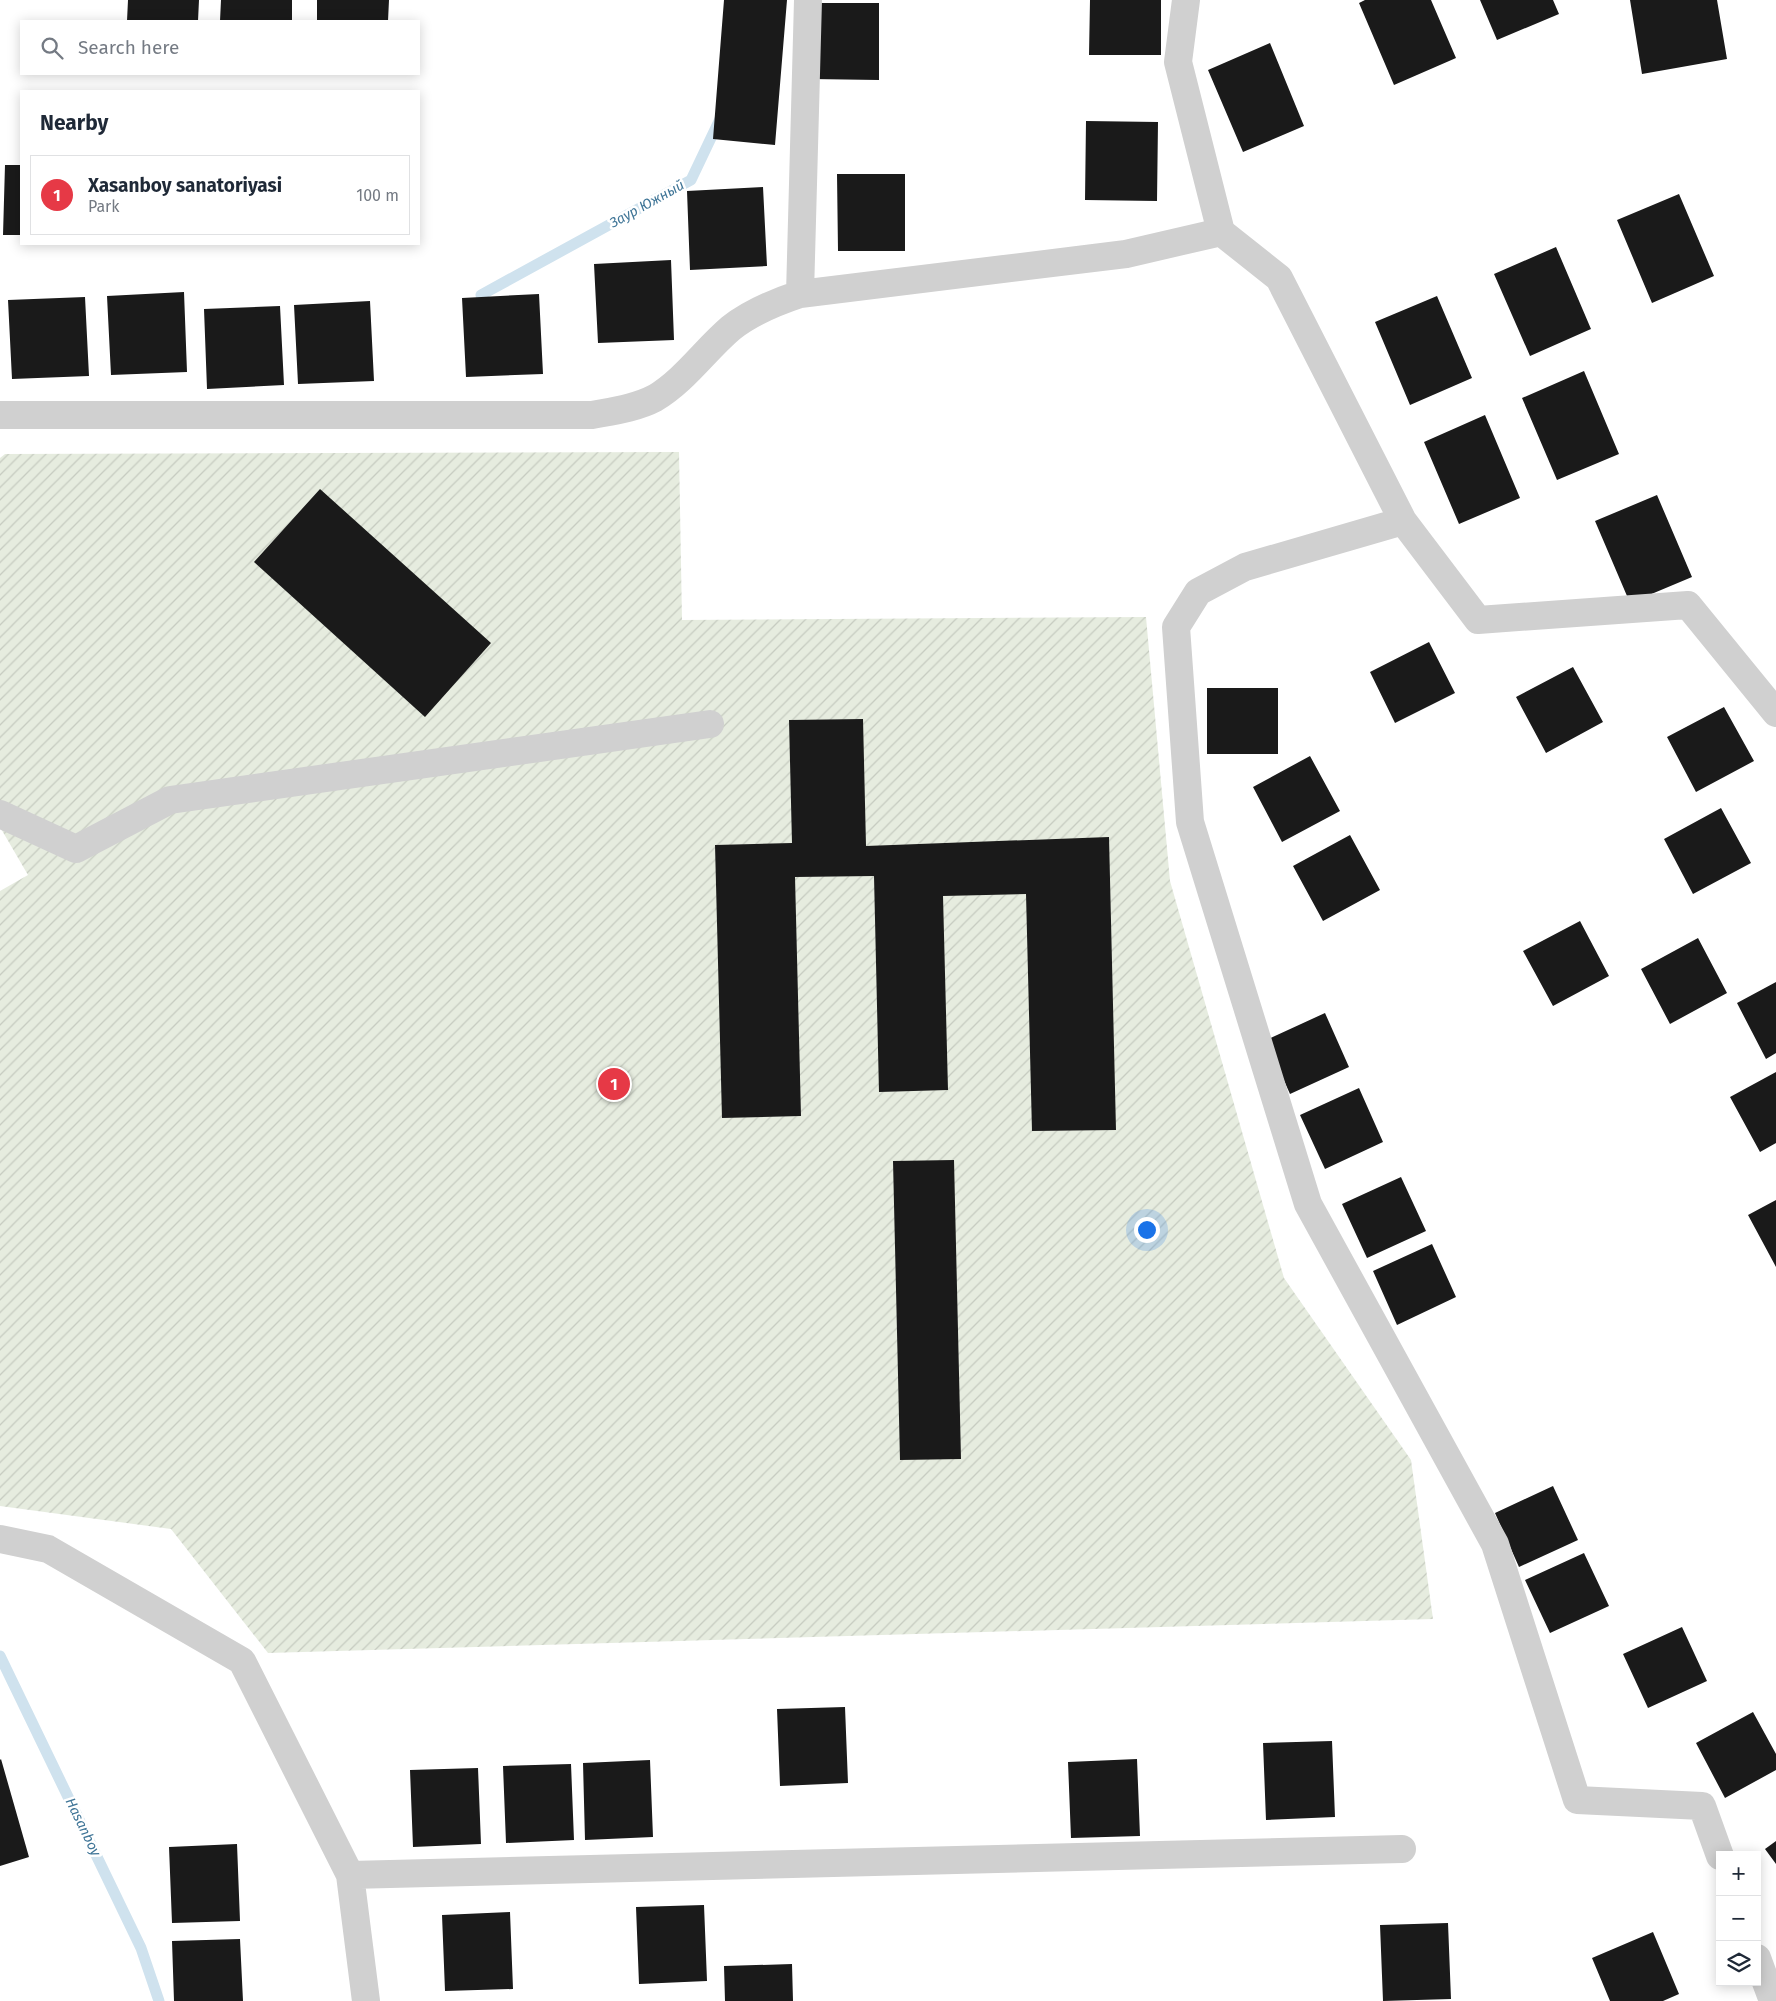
<!DOCTYPE html>
<html lang="en">
<head>
<meta charset="utf-8">
<style>
	body { margin:0; font-family:"Fira Sans",sans-serif; background:#f6f6f7; color:#1f2937 }
	.controls { position:absolute; right:15px; bottom:15px; display:grid; overflow:hidden; border-radius:0px; box-shadow:0 2px 12px #0003 }
	.controls button { width:45px; height:45px; display:grid; place-items:center; padding:0; border:0; border-bottom:1px solid #e0e1e3; background:#fff; color:#1f2937; font:25px sans-serif }
	.you { position:absolute; left:1146px; top:1229px; width:18px; height:18px; margin:-12px; border:4px solid #fff; border-radius:50%; background:#1a73e8; box-shadow:0 0 0 8px #1a73e833 }
	.badge { display:grid; place-items:center; width:32px; height:32px; border-radius:50%; background:#e63946; color:#fff; font-size:16px; font-weight:700 }
	.pin { position:absolute; translate:-50% -50%; border:2px solid #fff; box-shadow:0 1px 5px #0006 }
	.list { margin:0; padding:0; list-style:none }
	h2 { display:flex; justify-content:space-between; align-items:center; height:65px; margin:0; padding:0 20px; font-size:21px }
	h2 small { font-size:16px; font-weight:400; color:#747a83 }
	.list li { display:grid; grid-template-columns:32px 1fr auto; gap:15px; align-items:center; box-sizing:border-box; height:80px; margin:0 10px 10px; padding:0 10px; border:1px solid #e0e1e3; border-radius:0px }
	.list b { display:block; font-size:19px; white-space:nowrap }
	.list p { margin:0; font-size:16px; white-space:nowrap; color:#747a83 }
	.list em { font-size:16px; font-style:normal; color:#747a83 }
	.icon { flex:none; width:28px; height:28px; fill:none; stroke:currentColor; stroke-width:2; stroke-linecap:round; stroke-linejoin:round }
	.map { position:relative; flex:none; width:1776px; height:2001px; overflow:hidden }
	.search { position:absolute; background:#fff; box-shadow:0 2px 12px #0003; left:20px; top:20px; width:400px; height:55px; display:flex; align-items:center; gap:12px; box-sizing:border-box; padding:0 18px; border-radius:0px; color:#747a83; font-size:19px }
	.panel { position:absolute; background:#fff; box-shadow:0 2px 12px #0003; left:20px; top:90px; width:400px; height:155px; border-radius:0px }
	.map>svg:first-child { display:block }
</style>
</head>
<body>
<div class="map">
<svg width="1776" height="2001" viewBox="0 0 1776 2001">
	<defs>
		<pattern id="garden-furrows" width="10" height="10" patternUnits="userSpaceOnUse" patternTransform="scale(1.25)"><rect width="10" height="10" fill="#e6ecdf"/><path d="M-1 1l2-2M0 10L10 0M9 11l2-2" fill="none" stroke="#c6cbc0"/></pattern>
	</defs>
	<rect width="100%" height="100%" fill="#fff"/>
	<!-- garden -->
	<path fill="url(#garden-furrows)" d="M679,452L682,620L1146,617L1170,881L1284,1278L1411,1460L1433,1619L268,1653L171,1529L0,1506V891L28,875L0,827V458L5,454Z"/>
	<g fill="none" stroke-linecap="round" stroke-linejoin="round">
		<!-- stream -->
		<path stroke="#cfe2ee" stroke-width="11" d="M481,295L691,180L720,119
			M0,1656L141,1948L159,2001"/>
	</g>
	<!-- building -->
	<path fill="#1a1a1a" d="M128,0H199L198,21H127Z
		M221,0H292V21H220Z
		M317,0H389L388,21H317Z
		M724,0H787L775,145L713,139Z
		M1090,0H1161V55H1089Z
		M1365,0H1431L1456,58L1394,85L1359,3Z
		M1480,0H1553L1559,14L1497,40Z
		M1630,0H1717L1727,59L1642,74Z
		M811,3H879V80L811,79Z
		M1270,43L1304,126L1243,152L1208,70Z
		M1086,121L1158,122L1157,201L1085,200Z
		M5,165H21V235H3Z
		M837,174H905V251H838Z
		M763,187L767,266L690,270L687,191Z
		M1679,194L1714,276L1652,303L1617,220Z
		M1556,247L1591,329L1530,356L1494,274Z
		M671,260L674,340L598,343L594,264Z
		M184,292L187,372L111,375L107,296Z
		M539,294L543,374L466,377L462,298Z
		M1437,296L1472,378L1410,405L1375,322Z
		M85,297L89,376L12,379L8,300Z
		M370,301L374,381L298,384L294,305Z
		M280,306L284,385L207,389L204,309Z
		M1584,371L1619,454L1557,480L1522,398Z
		M1485,415L1520,498L1459,524L1424,442Z
		M320,489L491,643L425,717L254,562Z
		M1657,495L1692,577L1630,603L1595,521Z
		M1429,642L1455,693L1395,723L1370,672Z
		M1573,667L1603,722L1546,753L1516,697Z
		M1207,688H1278V754H1207Z
		M1724,707L1754,761L1696,792L1667,737Z
		M863,719L866,846L1109,837L1116,1130L1032,1131L1026,894L943,896L948,1090L879,1092L874,876L795,877L801,1116L722,1118L715,845L792,843L789,720Z
		M1310,756L1340,811L1282,842L1253,787Z
		M1721,808L1751,863L1693,894L1664,839Z
		M1350,835L1380,890L1323,921L1293,866Z
		M1580,921L1609,976L1553,1006L1523,951Z
		M1698,938L1727,993L1670,1024L1641,969Z
		M1776,982V1053L1766,1059L1737,1003Z
		M1325,1013L1349,1067L1290,1094L1266,1040Z
		M1776,1072V1143L1760,1152L1730,1097Z
		M1359,1088L1383,1142L1325,1169L1300,1115Z
		M954,1160L961,1459L900,1460L893,1161Z
		M1401,1177L1426,1231L1367,1258L1342,1204Z
		M1776,1200V1267L1748,1215Z
		M1432,1244L1456,1297L1397,1325L1373,1271Z
		M1553,1486L1578,1540L1519,1567L1495,1513Z
		M1584,1553L1609,1606L1550,1633L1525,1580Z
		M1682,1627L1707,1681L1648,1708L1623,1654Z
		M845,1707L848,1783L780,1786L777,1709Z
		M1753,1712L1776,1754V1770L1725,1798L1696,1743Z
		M1332,1741L1335,1817L1266,1820L1263,1743Z
		M1,1759L29,1857L0,1866V1760Z
		M1137,1759L1140,1836L1071,1838L1068,1762Z
		M650,1760L653,1837L585,1840L583,1763Z
		M571,1764L574,1840L506,1843L503,1766Z
		M478,1768L481,1844L413,1847L410,1770Z
		M1776,1841V1864L1765,1849Z
		M237,1844L240,1921L172,1923L169,1847Z
		M704,1905L707,1981L639,1984L636,1907Z
		M510,1912L513,1989L445,1991L442,1915Z
		M1448,1923L1451,1999L1383,2001L1380,1925Z
		M1653,1932L1679,1994L1663,2001H1610L1592,1958Z
		M240,1939L243,2001H174L172,1941Z
		M792,1964L793,2001H725L724,1966Z"/>
	<g fill="none" stroke-linecap="round" stroke-linejoin="round">
		<!-- minor -->
		<path stroke="#d0d0d0" stroke-width="28" d="M1186,0L1178,62L1221,232L1279,278L1403,521L1478,620L1688,605L1776,713
			M800,294L808,0
			M0,415H592C613,411 636,408 655,398C685,380 705,350 731,328C751,312 776,302 800,294L1126,254L1221,232
			M1403,521L1245,567L1198,592L1176,627L1190,822L1308,1204L1495,1544L1577,1800L1702,1806L1720,1856
			M0,814L76,849L170,800L710,724
			M0,1539L48,1549L242,1661L350,1875L366,2001
			M350,1875L1402,1849
			M1757,1958L1773,2001"/>
	</g>
	<g text-anchor="middle" dominant-baseline="central" stroke-width="5" stroke-linejoin="round" paint-order="stroke">
		<!-- water labels -->
		<g font-size="14" font-style="italic" fill="#3f7597" stroke="#fff">
			<text transform="translate(647 204) rotate(-29)">Заур Южный</text>
			<text transform="translate(83 1827) rotate(64)">Hasanboy</text>
		</g>
	</g>
</svg>
<div class="controls">
<button>+</button>
<button>−</button>
<button><svg class="icon" aria-label="layers" viewBox="0 0 24 24"><path d="M12 4l9 5-9 5-9-5zM3 14l9 5 9-5"/></svg></button>
</div>
<div class="you"></div>
<div class="pin badge" style="left:614px;top:1084px">1</div>
<div class="search"><svg class="icon" aria-label="search" viewBox="0 0 24 24"><circle cx="10" cy="10" r="6"/><path d="M15 15l6 6"/></svg>Search here</div>
<section class="panel">
<h2>Nearby<small></small></h2>
<ul class="list">
<li><span class="badge">1</span><div><b>Xasanboy sanatoriyasi</b><p>Park</p></div><em>100 m</em></li>
</ul>
</section>
</div>
</body>
</html>
